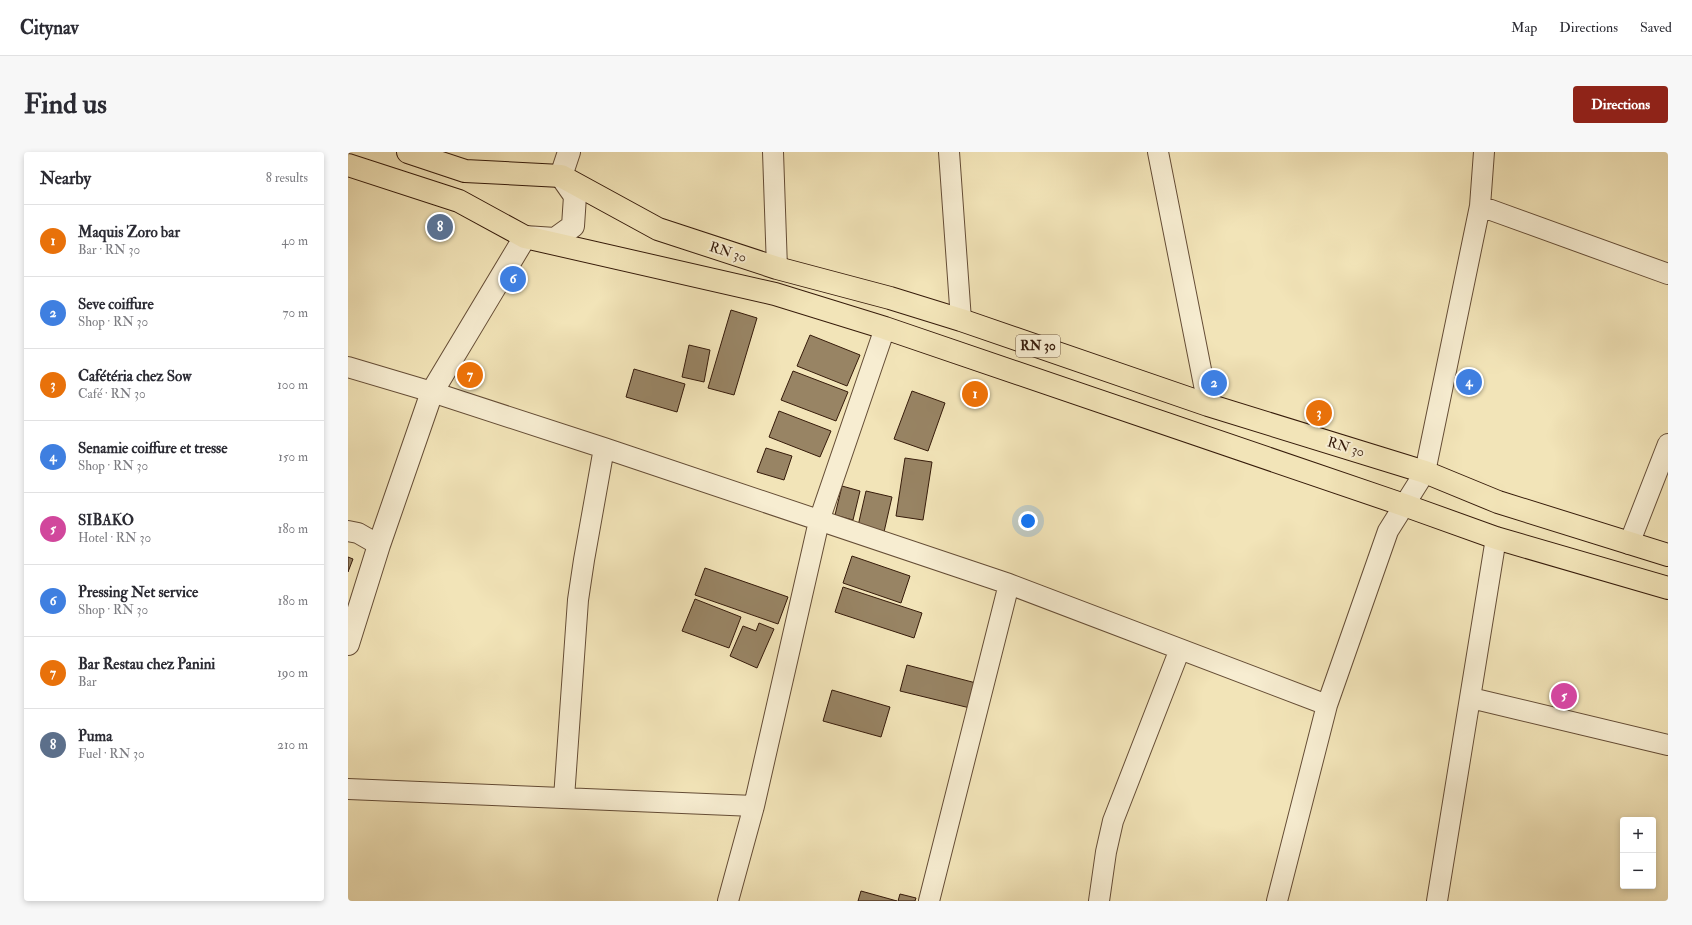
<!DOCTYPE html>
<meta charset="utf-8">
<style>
:root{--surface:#fff;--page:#f7f7f7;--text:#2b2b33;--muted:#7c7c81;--line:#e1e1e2;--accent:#8f2418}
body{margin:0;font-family:"IM FELL Double Pica",serif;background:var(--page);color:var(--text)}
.controls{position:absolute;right:12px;bottom:12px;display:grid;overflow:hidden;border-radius:4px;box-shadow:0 2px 6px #0003}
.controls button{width:36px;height:36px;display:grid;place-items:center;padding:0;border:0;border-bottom:1px solid var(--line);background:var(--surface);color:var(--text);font:20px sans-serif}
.you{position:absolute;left:680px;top:369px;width:14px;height:14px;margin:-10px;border:3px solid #fff;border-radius:50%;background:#1a73e8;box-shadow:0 0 0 6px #1a73e833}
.badge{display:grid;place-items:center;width:26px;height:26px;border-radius:50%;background:var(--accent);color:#fff;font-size:13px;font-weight:700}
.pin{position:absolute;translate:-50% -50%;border:2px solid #fff;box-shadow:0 1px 4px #0006}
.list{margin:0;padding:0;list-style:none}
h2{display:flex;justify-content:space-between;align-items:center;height:52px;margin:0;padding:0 16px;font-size:17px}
h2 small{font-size:13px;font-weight:400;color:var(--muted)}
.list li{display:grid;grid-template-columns:26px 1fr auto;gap:12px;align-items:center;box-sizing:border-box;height:72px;padding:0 16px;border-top:1px solid var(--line)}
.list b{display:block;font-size:15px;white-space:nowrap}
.list p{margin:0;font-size:13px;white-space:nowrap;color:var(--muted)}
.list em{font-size:13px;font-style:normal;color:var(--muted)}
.map{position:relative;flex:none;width:1320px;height:749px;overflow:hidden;border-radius:4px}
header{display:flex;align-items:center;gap:24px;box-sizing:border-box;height:56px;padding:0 20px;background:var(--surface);border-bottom:1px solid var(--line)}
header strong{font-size:19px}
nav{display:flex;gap:22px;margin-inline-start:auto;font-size:14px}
.intro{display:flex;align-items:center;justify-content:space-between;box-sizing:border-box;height:96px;padding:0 24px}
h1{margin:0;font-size:28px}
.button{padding:10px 18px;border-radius:4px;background:var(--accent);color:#fff;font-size:14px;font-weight:700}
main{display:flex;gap:24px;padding:0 24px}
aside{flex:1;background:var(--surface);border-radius:4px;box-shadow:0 2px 6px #0003}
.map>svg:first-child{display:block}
.building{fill:#988464;stroke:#361b0a}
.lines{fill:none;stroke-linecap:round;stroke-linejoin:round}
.minor-casing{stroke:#654d36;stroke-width:22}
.tertiary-casing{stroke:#654d36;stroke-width:24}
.primary-casing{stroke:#361b0a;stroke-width:24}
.minor{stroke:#f7edd1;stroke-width:20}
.tertiary{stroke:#f7edd1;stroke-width:22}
.primary{stroke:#f2e4b8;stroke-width:22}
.labels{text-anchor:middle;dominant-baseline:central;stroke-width:4;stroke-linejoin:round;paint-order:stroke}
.shield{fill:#f7edd1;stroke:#705a46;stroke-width:1}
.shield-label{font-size:13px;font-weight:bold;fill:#361b0a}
.street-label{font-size:14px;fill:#361b0a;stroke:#f7edd1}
</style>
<header>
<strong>Citynav</strong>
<nav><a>Map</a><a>Directions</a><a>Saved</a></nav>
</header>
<div class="intro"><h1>Find us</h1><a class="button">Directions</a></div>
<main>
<aside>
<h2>Nearby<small>8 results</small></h2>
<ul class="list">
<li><span class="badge" style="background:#e8710a">1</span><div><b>Maquis Zoro bar</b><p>Bar · RN 30</p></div><em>40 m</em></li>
<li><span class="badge" style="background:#3f7fe0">2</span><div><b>Seve coiffure</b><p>Shop · RN 30</p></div><em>70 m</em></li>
<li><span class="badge" style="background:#e8710a">3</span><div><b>Cafétéria chez Sow</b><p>Café · RN 30</p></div><em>100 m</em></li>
<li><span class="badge" style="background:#3f7fe0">4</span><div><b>Senamie coiffure et tresse</b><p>Shop · RN 30</p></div><em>150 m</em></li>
<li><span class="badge" style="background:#d1479c">5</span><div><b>SIBAKO</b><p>Hotel · RN 30</p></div><em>180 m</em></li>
<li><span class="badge" style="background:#3f7fe0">6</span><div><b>Pressing Net service</b><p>Shop · RN 30</p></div><em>180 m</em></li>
<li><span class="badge" style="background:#e8710a">7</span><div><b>Bar Restau chez Panini</b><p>Bar</p></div><em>190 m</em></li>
<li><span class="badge" style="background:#5c6f8a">8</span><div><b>Puma</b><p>Fuel · RN 30</p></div><em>210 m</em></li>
</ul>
</aside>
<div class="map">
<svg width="1320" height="749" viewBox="0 0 1320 749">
<rect width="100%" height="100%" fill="#f2e4b8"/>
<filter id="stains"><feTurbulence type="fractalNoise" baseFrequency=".005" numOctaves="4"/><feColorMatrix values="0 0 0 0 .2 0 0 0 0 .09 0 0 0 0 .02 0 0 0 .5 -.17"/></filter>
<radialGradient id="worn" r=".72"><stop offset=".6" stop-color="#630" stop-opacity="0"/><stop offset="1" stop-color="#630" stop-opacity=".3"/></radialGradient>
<path class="building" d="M383,158L409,166L386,243L360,236Z
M462,183L512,203L499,234L449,214Z
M341,193L362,198L356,230L334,225Z
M286,217L337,232L329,260L278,245Z
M445,219L500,240L488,269L433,248Z
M564,239L597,251L580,299L546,287Z
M431,259L483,279L472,305L421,285Z
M418,296L444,304L436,328L409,320Z
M557,306L584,310L575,368L548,364Z
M494,334L512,339L505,368L487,363Z
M518,339L544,345L536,380L510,374Z
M504,404L562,424L553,451L495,431Z
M0,405L5,407L0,420Z
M357,416L440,445L430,472L347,443Z
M495,435L574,461L566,486L487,460Z
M347,447L393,465L381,496L334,479Z
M411,471L426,477L409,516L382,504L395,474L408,479Z
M559,513L628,531L622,556L552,539Z
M484,538L542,555L533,585L475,569Z
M513,739L549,749H510Z
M552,742L568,746L567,749H550Z"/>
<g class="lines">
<g class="minor-casing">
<path id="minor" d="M425,0L429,116
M601,0L613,168
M810,0L860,253
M1132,54L1320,122
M0,215L84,240L256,296L661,432L979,553
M0,379L10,381L31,393
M1281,392L1320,292
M1123,546L1320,593
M0,637L406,654
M216,646L230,448L236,408L256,296
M380,749L406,654L471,369L537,176
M581,749L661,432
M751,749L758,700L765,669L832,497
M929,749L979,553L1040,379L1077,320L1132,54L1136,0
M1089,749L1148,386"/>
</g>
<g class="tertiary-casing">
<path id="tertiary" d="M0,492L31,393L84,240L177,85L207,87L225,74L227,44L213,24L221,0"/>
</g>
<g class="primary-casing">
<path id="primary" d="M60,0L117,19L213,24L310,77L429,116L542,146L613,168L860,253L1077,320L1150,350L1320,403
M0,13L111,49L177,85L427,142L537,176L1056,353L1148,386L1320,436"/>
</g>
<use href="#minor" class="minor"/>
<use href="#tertiary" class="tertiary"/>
<use href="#primary" class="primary"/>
</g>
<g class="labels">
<rect class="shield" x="668" y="183" width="44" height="22" rx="3"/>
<g class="shield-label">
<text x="690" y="194">RN 30</text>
</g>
<g class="street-label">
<text transform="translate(380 100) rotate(18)">RN 30</text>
<text transform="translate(998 295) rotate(17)">RN 30</text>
</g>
</g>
<rect width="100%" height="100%" filter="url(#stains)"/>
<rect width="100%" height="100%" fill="url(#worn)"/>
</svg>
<div class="controls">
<button>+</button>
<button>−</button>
</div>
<div class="you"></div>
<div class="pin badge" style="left:627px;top:242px;background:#e8710a">1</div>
<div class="pin badge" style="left:866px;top:231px;background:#3f7fe0">2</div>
<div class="pin badge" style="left:971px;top:261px;background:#e8710a">3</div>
<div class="pin badge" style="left:1121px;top:230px;background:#3f7fe0">4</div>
<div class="pin badge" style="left:1216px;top:544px;background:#d1479c">5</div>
<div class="pin badge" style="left:165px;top:127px;background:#3f7fe0">6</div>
<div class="pin badge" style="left:122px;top:223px;background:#e8710a">7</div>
<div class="pin badge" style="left:92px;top:75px;background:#5c6f8a">8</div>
</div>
</main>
